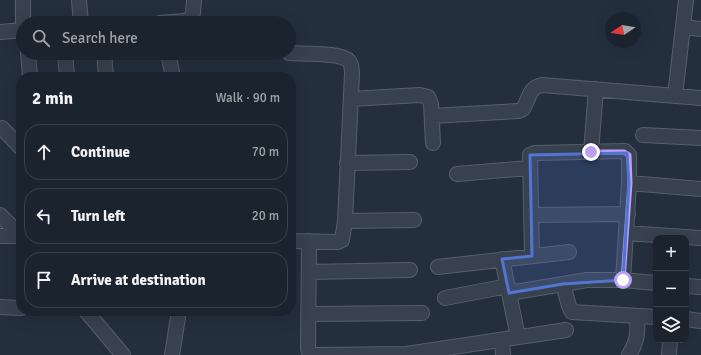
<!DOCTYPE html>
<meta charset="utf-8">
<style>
:root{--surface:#1b232e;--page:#282f3a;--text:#f1f3f6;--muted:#a0a4aa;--line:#39404a}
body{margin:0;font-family:Signika,sans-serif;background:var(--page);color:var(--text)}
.controls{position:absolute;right:12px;bottom:12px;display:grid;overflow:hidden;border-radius:8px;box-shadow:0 4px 16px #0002}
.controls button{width:36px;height:36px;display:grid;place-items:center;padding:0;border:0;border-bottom:1px solid var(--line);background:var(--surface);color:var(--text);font:20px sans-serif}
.compass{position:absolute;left:605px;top:12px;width:36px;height:36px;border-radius:50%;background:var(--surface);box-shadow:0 4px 16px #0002;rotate:258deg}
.stop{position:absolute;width:12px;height:12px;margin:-9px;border:3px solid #bca0f2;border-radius:50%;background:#fff}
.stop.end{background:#bca0f2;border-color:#fff;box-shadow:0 1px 4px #0008}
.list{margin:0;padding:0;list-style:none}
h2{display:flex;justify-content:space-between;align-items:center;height:52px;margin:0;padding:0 16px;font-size:17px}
h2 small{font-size:13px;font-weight:400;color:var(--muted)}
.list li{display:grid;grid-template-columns:26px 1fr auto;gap:12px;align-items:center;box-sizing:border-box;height:56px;margin:0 8px 8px;padding:0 8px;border:1px solid var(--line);border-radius:16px}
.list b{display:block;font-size:15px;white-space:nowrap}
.list em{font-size:13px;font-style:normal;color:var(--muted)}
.icon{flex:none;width:22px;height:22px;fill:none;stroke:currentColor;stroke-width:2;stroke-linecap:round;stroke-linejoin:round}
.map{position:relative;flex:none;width:701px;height:355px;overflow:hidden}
.search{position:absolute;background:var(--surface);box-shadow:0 4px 16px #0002;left:16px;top:16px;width:280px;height:44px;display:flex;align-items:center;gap:10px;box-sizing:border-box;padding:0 14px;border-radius:22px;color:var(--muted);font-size:15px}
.panel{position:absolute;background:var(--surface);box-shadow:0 4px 16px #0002;left:16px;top:72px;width:280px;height:244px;border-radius:16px}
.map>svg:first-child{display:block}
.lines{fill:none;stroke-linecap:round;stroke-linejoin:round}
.street-casing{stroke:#565f6c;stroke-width:16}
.street{stroke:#38414e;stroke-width:14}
.route{stroke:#bca0f2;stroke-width:5}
.marked{fill:#5274d3;fill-opacity:0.2;stroke:#5274d3;stroke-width:3;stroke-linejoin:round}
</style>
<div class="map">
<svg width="701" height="355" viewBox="0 0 701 355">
<rect width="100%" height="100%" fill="#242f3e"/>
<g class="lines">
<g class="street-casing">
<path id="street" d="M79,0L81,23
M23,23V0
M160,23L185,21L191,18L193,13L194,0
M683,27L701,29
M0,32L23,30
M28,53L30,77
M65,53L67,77
M104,53L106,77
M168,53L173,77
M289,53C302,54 341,52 349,61C352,65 352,70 352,74L345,221L342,240L337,242L291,241
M675,96L686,0
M351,99L420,95L428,97L431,104L433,143
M432,116L518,111L523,109C530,98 528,88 542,85L701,98
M2,128L21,148
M643,135L701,138
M591,152L596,89
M347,163L410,162
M457,174L529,168
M629,183L701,189
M0,215L21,236
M531,215L628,214
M345,221L414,220
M626,233L701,238
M0,236H21
M309,241L308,349L310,354L315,355L407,354L566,330
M532,256L530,155L535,153L625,151L629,155V183L623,280
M502,259L518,337
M438,267L569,252
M309,272L410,270
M563,284L569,306L572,312L656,317
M686,286L701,287
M509,293L587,280H623L656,283
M445,298L508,286
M0,307L21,308
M86,311L123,355
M309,314L422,313
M686,319L701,321
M502,340L503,355
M172,355L179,311
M629,355C638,340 638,332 637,316
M669,355L670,340"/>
</g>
<use href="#street" class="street"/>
</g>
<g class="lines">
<path class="route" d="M591,152H624L629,155L630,183L623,280"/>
</g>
<path class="marked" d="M627,153L629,183L623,280L563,284L509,293L502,259L532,256L530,155Z"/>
</svg>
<div class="controls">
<button>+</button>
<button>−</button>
<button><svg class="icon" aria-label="layers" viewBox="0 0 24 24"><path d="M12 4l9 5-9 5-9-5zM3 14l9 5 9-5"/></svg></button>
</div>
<svg class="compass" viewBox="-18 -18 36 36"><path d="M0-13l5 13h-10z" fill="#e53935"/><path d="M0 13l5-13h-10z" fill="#a0a4aa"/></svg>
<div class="stop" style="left:623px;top:280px"></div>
<div class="stop end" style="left:591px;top:152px"></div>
<div class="search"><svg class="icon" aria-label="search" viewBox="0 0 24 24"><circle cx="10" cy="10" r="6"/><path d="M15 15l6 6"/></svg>Search here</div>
<section class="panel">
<h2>2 min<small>Walk · 90 m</small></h2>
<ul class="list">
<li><svg class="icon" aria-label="ahead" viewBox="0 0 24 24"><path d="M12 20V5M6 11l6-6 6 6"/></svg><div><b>Continue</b></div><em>70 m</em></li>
<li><svg class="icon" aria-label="left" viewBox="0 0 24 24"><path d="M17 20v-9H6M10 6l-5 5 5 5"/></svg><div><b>Turn left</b></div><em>20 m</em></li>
<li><svg class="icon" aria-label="arrive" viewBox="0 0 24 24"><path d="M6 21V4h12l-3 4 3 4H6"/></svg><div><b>Arrive at destination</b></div></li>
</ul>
</section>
</div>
